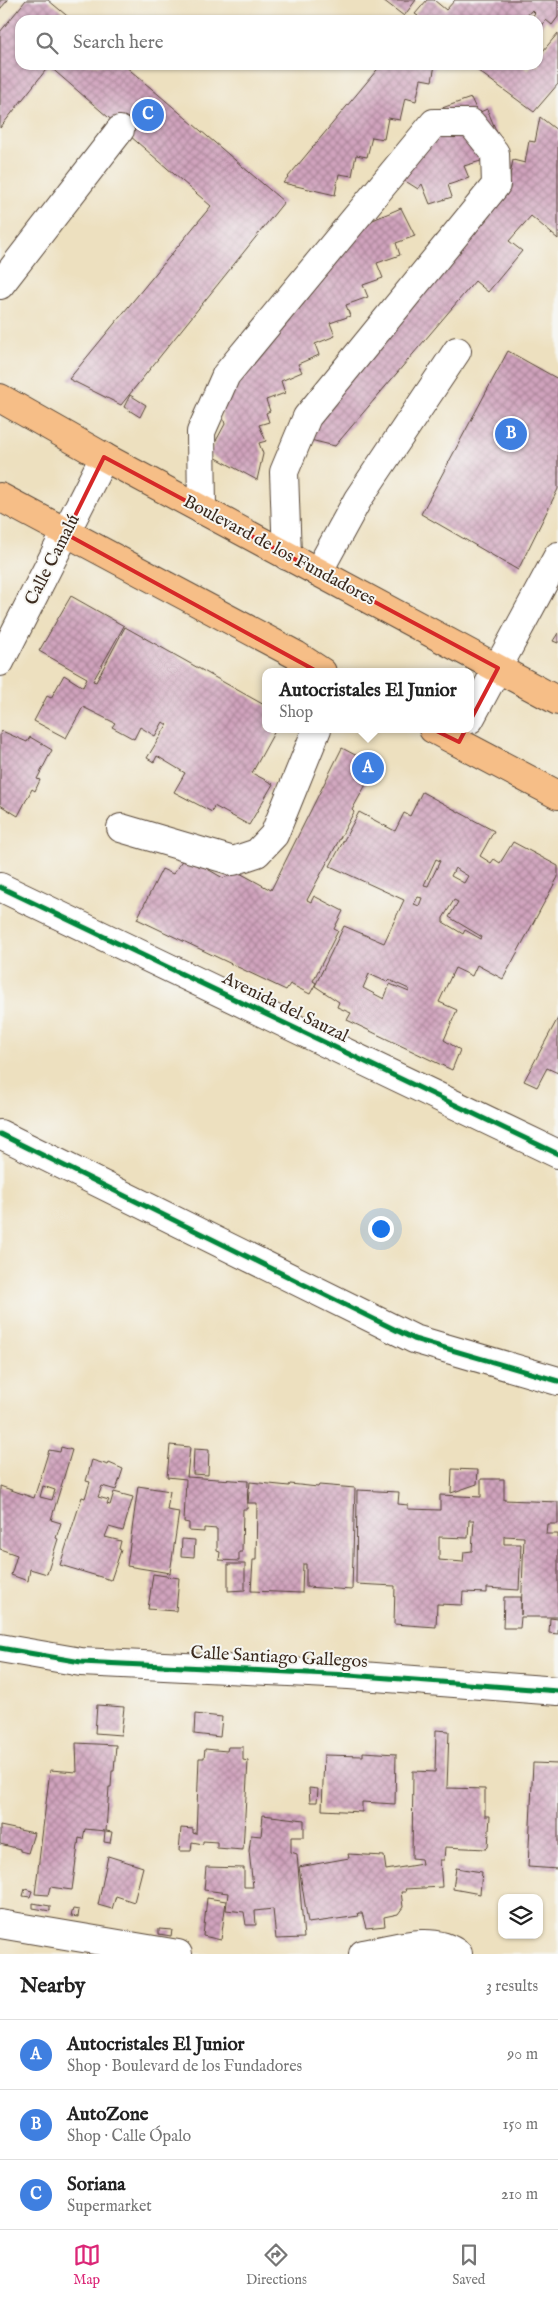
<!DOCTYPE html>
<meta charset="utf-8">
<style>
:root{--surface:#fff;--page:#f2f2f2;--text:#222;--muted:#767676;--line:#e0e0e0;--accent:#db2777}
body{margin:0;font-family:"IM FELL English",serif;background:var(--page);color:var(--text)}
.controls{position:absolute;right:15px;bottom:15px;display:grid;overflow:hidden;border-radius:10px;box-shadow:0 1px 4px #0004}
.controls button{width:45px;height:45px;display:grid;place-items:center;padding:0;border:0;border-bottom:1px solid var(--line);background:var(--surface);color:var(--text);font:25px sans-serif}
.you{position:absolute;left:380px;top:1228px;width:18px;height:18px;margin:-12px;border:4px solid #fff;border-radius:50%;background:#1a73e8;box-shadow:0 0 0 8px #1a73e833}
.badge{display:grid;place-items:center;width:32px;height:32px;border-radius:50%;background:var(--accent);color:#fff;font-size:16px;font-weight:700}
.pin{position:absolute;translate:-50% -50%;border:2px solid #fff;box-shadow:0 1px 5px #0006}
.popup{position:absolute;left:262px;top:668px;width:212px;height:65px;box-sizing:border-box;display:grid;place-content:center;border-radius:10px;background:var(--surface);filter:drop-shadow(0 1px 4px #0005);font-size:16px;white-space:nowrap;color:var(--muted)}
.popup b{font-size:19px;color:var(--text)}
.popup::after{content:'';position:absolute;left:50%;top:100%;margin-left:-10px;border:10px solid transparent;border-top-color:var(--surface)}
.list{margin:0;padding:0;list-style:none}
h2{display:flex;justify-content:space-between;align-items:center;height:65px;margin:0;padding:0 20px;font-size:21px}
h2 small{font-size:16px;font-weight:400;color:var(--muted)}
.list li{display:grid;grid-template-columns:32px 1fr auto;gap:15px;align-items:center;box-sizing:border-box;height:70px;padding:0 20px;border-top:1px solid var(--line)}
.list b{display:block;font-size:19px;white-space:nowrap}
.list p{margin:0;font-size:16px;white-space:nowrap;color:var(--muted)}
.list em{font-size:16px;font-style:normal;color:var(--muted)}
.icon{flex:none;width:28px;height:28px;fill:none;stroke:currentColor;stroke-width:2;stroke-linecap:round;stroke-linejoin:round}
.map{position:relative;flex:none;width:558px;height:1954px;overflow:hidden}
.search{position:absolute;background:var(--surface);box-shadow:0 1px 4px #0004;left:15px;right:15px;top:15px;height:55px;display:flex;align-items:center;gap:12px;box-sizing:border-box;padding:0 18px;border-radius:15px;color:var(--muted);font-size:19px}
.sheet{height:275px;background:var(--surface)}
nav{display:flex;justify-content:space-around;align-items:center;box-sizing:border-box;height:70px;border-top:1px solid var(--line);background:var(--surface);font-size:14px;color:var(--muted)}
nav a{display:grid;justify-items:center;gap:2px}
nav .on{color:var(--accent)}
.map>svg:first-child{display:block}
.building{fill:url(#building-cross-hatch);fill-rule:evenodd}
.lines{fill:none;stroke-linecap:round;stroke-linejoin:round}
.minor-casing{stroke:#564536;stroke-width:30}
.major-casing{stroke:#564536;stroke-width:30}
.minor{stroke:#fff;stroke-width:28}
.major{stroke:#f6be87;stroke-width:28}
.cycleway-casing{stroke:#f6f6f2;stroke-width:8}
.cycleway{stroke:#00873e;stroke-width:5}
.marked{fill:none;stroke:#d62828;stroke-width:4;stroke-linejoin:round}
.labels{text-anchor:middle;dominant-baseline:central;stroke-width:4;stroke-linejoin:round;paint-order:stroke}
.street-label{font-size:18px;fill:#3b2a1e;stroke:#f6f6f2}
</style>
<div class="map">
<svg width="558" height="1954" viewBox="0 0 558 1954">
<defs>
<pattern id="building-cross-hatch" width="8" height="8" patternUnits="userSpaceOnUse" patternTransform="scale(1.25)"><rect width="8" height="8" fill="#d0a3bd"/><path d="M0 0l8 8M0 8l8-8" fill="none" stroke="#aa8599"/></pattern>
</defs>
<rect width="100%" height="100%" fill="#f6f6f2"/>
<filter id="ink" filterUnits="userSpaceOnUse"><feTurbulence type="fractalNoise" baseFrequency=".02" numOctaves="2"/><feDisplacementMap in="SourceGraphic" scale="10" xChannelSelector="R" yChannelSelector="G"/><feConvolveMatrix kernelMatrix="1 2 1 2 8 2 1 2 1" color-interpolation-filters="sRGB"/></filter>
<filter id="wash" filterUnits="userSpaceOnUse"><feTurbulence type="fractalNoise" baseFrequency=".0096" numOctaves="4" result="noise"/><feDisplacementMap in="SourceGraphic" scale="20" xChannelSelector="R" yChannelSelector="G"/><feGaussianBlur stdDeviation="1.12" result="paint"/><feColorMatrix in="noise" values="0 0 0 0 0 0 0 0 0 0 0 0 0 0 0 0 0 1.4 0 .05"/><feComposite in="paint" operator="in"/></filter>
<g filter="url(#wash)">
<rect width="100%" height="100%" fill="#ede0bf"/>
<g id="blocks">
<path class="building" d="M0,0H8L0,9Z
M26,0H48L72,20H20V65H124L284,202L121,405L69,379L211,206L49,66L0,128V32Z
M383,0H416L404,16Z
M427,0H434L446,10L455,0H558V17L552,25L546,20L538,31V20H529L535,13L532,10L523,20H415L418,16L415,14Z
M558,33V84L534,112L470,65H521L527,70L531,65H538V57Z
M381,65H435L432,81L421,79L416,101L405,98L400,120L388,118L384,139L372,137L367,157L356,155L352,176L339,174L335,195L283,183Z
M471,98L478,113L487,109L500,140L484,160L464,166L469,178L448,185L452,197L430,204L422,184L418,189L399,177L439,109Z
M540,117L558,131V239L531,216L509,241L522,251L488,292L475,281L335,446L298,437L509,181L513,160L525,163L529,141L535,142Z
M401,208L415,236L396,243L400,255L377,263L383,278L363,285L368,297L346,305L350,316L330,323L335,336L315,344L319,355L298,364L302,372L281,381L285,393L266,400L270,411L266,413L269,422L259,425L266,441L259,443L263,454L257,480L209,454L225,424L217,399L340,234Z
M508,351L558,379V489L518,570L421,514Z
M130,395L146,405L140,417L124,407Z
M71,596L124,626L93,681L96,682L125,627L266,706V729H276L252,773L273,784L249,825L214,806L212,812L174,792L185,773L157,756L154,762L147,758L167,725L163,722L155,736L140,727L134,739L112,727L115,723L83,707L66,738L34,721L47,696L51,698L64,675L83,687L87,678L39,651Z
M558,633V643L553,641Z
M2,731L27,742L30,737L52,750L37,779L40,780L35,791L32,789L18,816L0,805V734Z
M342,748L376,766L352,810L354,812L307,900L311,902L314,896L343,911L334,929L338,931L313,981L316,983L310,994L290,984L286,990L137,919L162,869L173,874L185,856L223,878L234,874L236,871L271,890Z
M422,792L494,831L480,856L491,863L494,859L500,863L513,842L558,866V877L503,979L477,965L472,976L455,968L439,1002L457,1010L444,1040L460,1050L452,1070L347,1020L351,1013L337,1007L339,1002L315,986L344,926L384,943L404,900L330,866L359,812L395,831L404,813L410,816ZM436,859L440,861L428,886L424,885ZM455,868L468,876L464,883L451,876ZM418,897L422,898L419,906L414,904ZM454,900L458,902L449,917L482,937L481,939L465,930L463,934L443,922V918ZM369,974L387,982L389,980L409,989V992L390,984L384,999L363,988Z
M558,1018V1073L547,1068L537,1087L524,1081Z
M170,1445L190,1447L187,1477L248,1481L247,1509H243L242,1552H239V1561L219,1560L220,1552L217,1551V1529L204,1528V1532L189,1531V1523L184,1522L186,1479L167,1477Z
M61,1447L72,1450L51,1520L61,1523L56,1538L58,1539L47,1574L30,1569L28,1581L11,1575L17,1555L0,1549V1486L34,1498L49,1450L60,1452ZM43,1486L55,1490L52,1500L40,1497Z
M194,1449L209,1450L208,1475L193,1474Z
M92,1460L108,1465L109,1463L123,1469L116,1490L102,1486L98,1497L109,1500L107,1504L110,1505L114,1492L133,1497L123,1531L109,1527L105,1537L121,1541L119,1549L121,1550L111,1580L60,1565L82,1497L85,1498L90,1482L86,1481Z
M452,1469L478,1470L477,1484L451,1493Z
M481,1479H504V1500L558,1502V1524H547L546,1534H558V1617H521L520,1628H503L504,1597H521V1615L524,1537L504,1536V1544H521L519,1590L487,1588V1593L463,1592L462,1605L437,1604L436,1627L394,1624L395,1586L356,1584L357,1490L399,1492L398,1504L408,1505V1509L440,1510V1495L481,1497ZM469,1520H474L472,1551L464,1552L463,1562L439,1560V1537L468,1538Z
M250,1482L289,1486L290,1484L318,1487L319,1485L355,1488L352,1590L306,1587V1564H303L302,1593L251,1591L253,1560H256L257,1503H248Z
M138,1486L170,1491L167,1510L179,1512L170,1573L127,1566Z
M182,1539L195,1540L194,1557L181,1556Z
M228,1564H245V1590L228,1591Z
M153,1574L179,1578L176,1611L148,1609Z
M550,1618L558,1619V1634L549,1633Z
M97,1705L124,1707L121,1735L95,1733Z
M195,1714L222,1717L220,1737L194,1734Z
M436,1730L449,1731L447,1788L485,1789V1816H490L488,1847L486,1849L445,1847L444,1860H440L442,1887L405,1889L406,1892H401L403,1907L398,1914L384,1917L385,1926L366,1928L362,1913H358L359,1916L308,1923L299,1867L349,1858L348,1854L384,1856L386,1870L422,1864L421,1859L412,1858L413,1771L435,1772Z
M76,1743L116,1745L114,1771H112L111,1787H109L106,1831L112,1832L110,1843L104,1842L105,1831L85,1829L83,1839L79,1838L72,1890L50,1887L48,1895L35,1894L50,1770L77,1772Z
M228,1747H243V1760L248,1761L243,1850L217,1848V1842L203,1841V1844L192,1842L191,1851H179L181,1828L193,1829V1833L196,1834L199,1758H204L205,1749L227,1751Z
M363,1752L396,1754L395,1804L362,1802V1812L322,1810L324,1755L363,1756Z
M533,1763L558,1764V1869L528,1867Z
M309,1788L318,1789L317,1802H310Z
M263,1815L304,1820V1837H291V1852L297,1854L304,1938L276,1939L273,1909L255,1911L256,1925H246L244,1912L226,1910L228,1893L204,1890L206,1867L244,1868V1887H253L249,1851L251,1835L261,1836Z
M0,1826L34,1833L28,1853L20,1851V1849L0,1844Z
M108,1856L143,1867L134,1902L116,1896L112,1909L98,1905Z
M456,1868L482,1872L480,1894L453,1889Z
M25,1889L32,1891L30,1897L23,1896Z
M207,1898L226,1901L221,1940L203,1936Z
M33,1903L50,1906V1911L33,1908Z
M73,1909L79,1910L78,1917L71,1916Z
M159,1929L172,1930L171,1936L159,1934Z"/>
</g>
</g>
<g filter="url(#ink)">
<use href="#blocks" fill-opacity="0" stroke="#564536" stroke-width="1"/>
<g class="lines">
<g class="minor-casing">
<path id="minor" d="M0,285L120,130
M202,510L201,432L226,375L434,123H471L495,153L496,185L307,417L284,472L287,556
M318,572L358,499L457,351
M0,662L104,457
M470,719L558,556
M121,828L233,861L257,853L274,835L317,729
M0,887L558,1154
M0,1134L414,1339L558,1381
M0,1648L81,1662L349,1675L558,1691
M0,1924L178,1954
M363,1954C392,1949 433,1934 458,1954"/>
</g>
<g class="major-casing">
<path id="major" d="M0,398L104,457L558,701
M0,497L296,655L322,672
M433,729L558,795"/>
</g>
<use href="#minor" class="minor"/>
<use href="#major" class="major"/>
<g class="cycleway-casing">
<path id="cycleway" d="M0,887L558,1154
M0,1134L414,1339L558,1381
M0,1648L81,1662L349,1675L558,1691"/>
</g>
<use href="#cycleway" class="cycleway"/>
</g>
</g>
<path class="marked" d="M104,457L498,668L459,742L342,685L66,534Z"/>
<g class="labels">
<g class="street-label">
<text transform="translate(279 551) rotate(28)">Boulevard de los Fundadores</text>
<text transform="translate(53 560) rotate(-63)">Calle Camalú</text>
<text transform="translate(285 1008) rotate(26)">Avenida del Sauzal</text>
<text transform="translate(279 1658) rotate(3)">Calle Santiago Gallegos</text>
</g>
</g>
</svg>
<div class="controls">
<button><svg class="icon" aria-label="layers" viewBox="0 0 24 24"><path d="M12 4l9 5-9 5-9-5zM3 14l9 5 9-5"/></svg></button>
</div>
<div class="you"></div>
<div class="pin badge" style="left:368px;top:768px;background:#3f7fe0">A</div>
<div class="popup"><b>Autocristales El Junior</b>Shop</div>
<div class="pin badge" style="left:511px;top:434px;background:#3f7fe0">B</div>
<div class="pin badge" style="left:148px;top:115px;background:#3f7fe0">C</div>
<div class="search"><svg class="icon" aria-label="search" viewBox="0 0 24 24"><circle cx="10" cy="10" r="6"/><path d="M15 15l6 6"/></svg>Search here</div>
</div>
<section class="sheet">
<h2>Nearby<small>3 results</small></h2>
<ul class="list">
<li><span class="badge" style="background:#3f7fe0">A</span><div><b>Autocristales El Junior</b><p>Shop · Boulevard de los Fundadores</p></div><em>90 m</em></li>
<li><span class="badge" style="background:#3f7fe0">B</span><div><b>AutoZone</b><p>Shop · Calle Ópalo</p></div><em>150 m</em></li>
<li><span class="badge" style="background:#3f7fe0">C</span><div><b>Soriana</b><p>Supermarket</p></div><em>210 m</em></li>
</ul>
</section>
<nav>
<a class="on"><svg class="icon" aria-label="map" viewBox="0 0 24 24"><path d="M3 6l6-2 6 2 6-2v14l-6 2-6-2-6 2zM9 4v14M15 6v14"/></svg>Map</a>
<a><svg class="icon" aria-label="directions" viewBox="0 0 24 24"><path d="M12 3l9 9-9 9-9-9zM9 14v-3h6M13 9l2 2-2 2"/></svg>Directions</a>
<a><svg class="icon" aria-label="saved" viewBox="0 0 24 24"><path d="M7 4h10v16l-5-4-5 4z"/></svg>Saved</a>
</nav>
